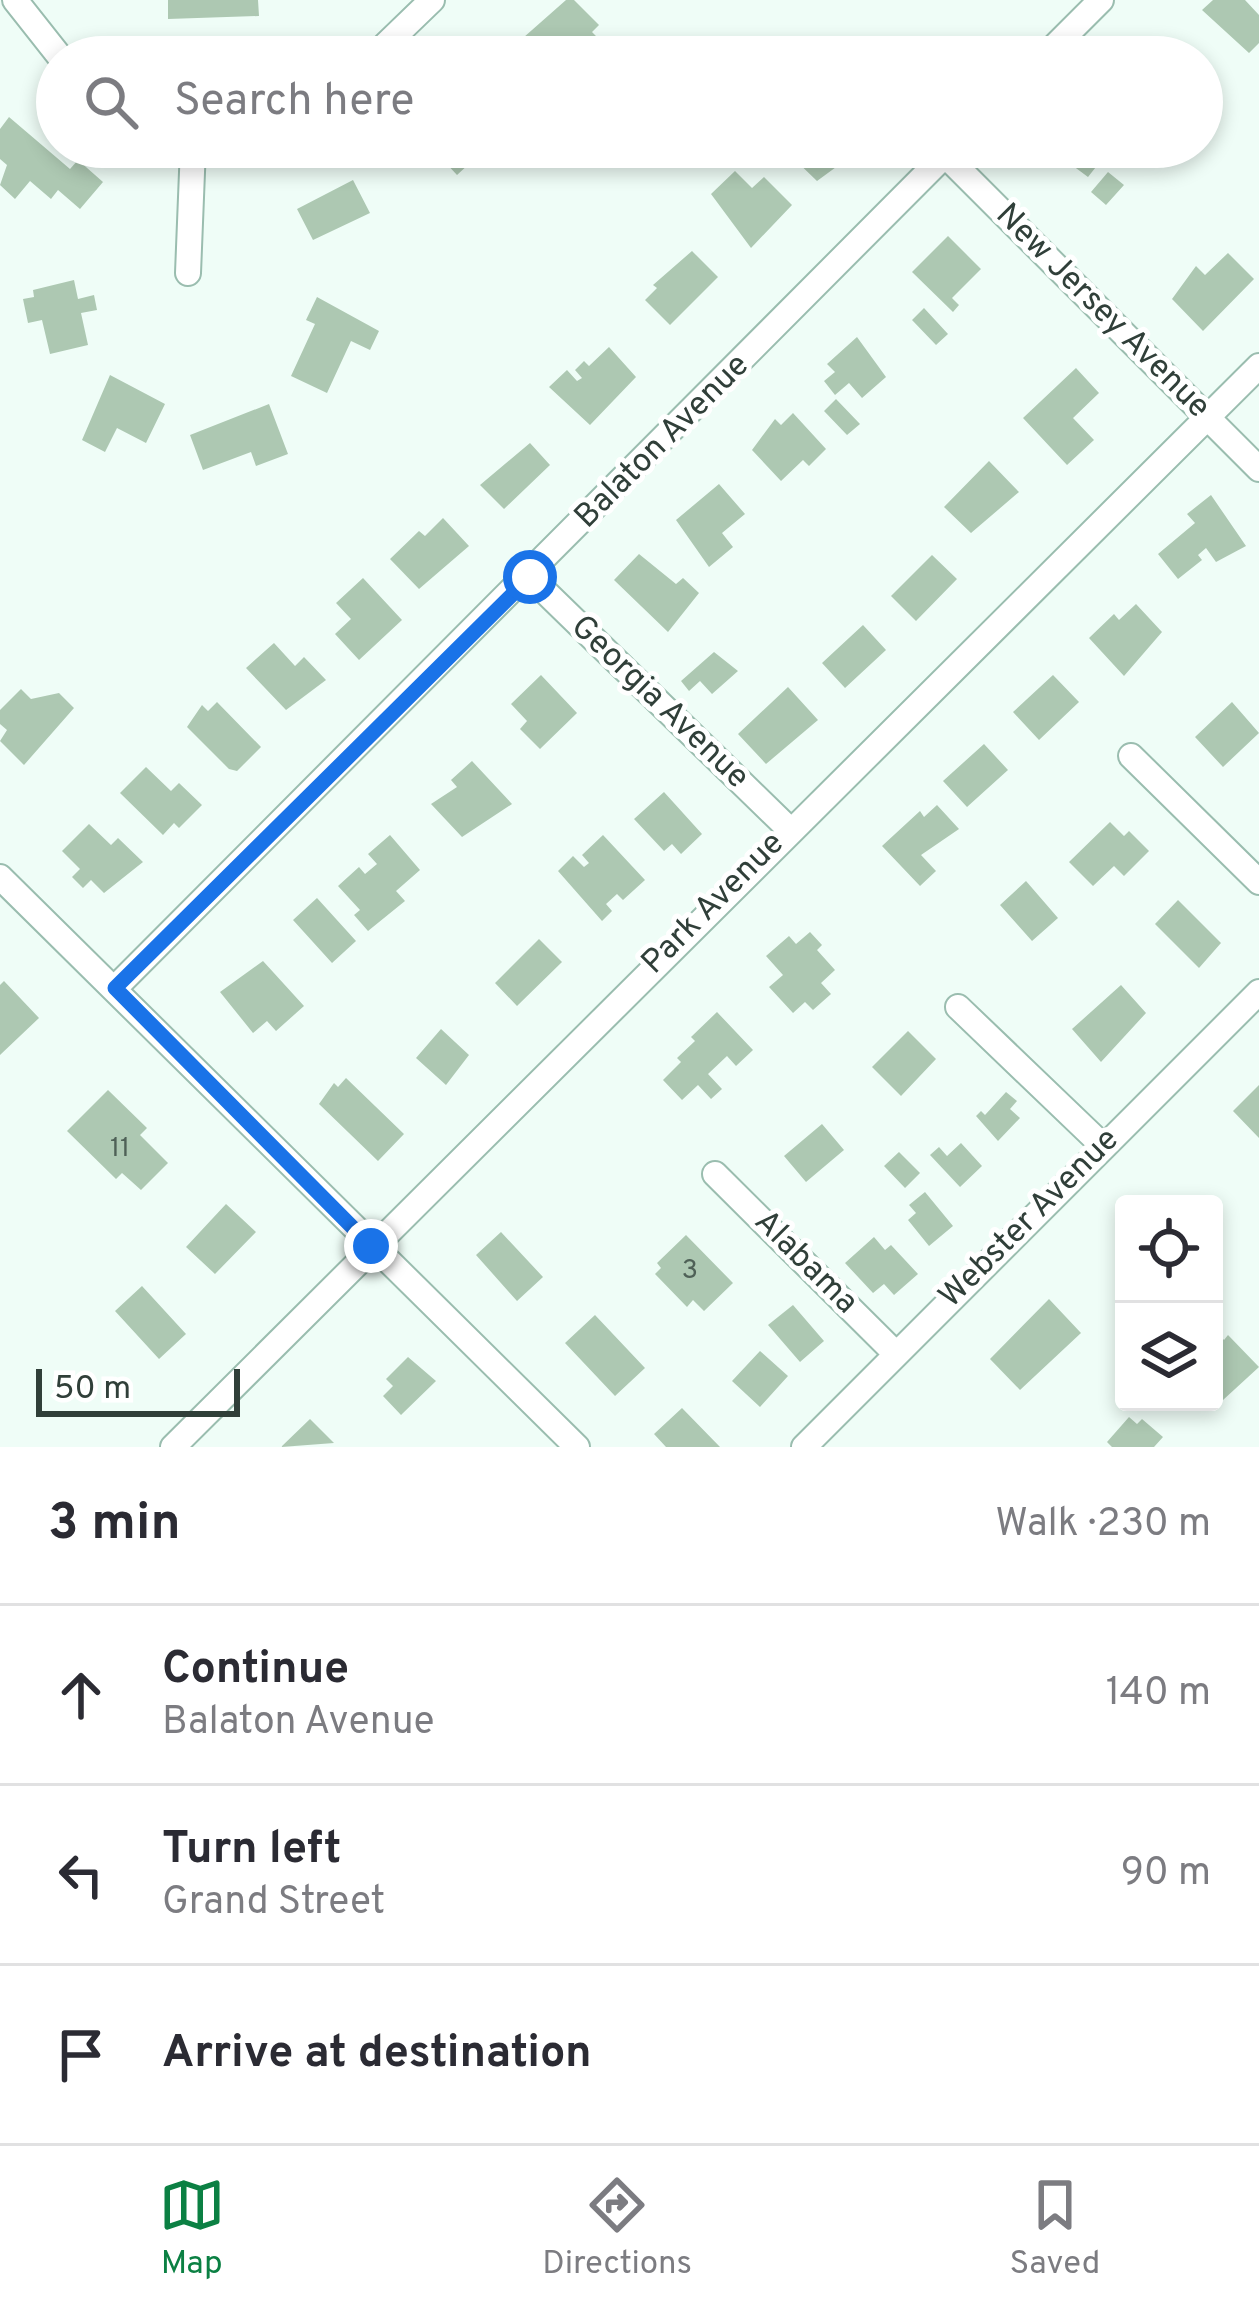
<!DOCTYPE html>
<meta charset="utf-8">
<style>
:root{--surface:#fff;--page:#f7f7f7;--text:#2b2b33;--muted:#7c7c81;--line:#e1e1e2;--accent:#0b8043}
body{margin:0;font-family:Overpass,sans-serif;background:var(--page);color:var(--text)}
.controls{position:absolute;right:36px;bottom:36px;display:grid;overflow:hidden;border-radius:12px;box-shadow:0 6px 18px #0003}
.controls button{width:108px;height:108px;display:grid;place-items:center;padding:0;border:0;border-bottom:3px solid var(--line);background:var(--surface);color:var(--text);font:60px sans-serif}
.scale{position:absolute;left:36px;bottom:30px;width:204px;box-sizing:border-box;padding-left:12px;border:6px solid #303f39;border-top:0;font-size:33px;line-height:42px;white-space:nowrap;color:#303f39;-webkit-text-stroke:9px #fff;paint-order:stroke}
.stop{position:absolute;width:36px;height:36px;margin:-27px;border:9px solid #1a73e8;border-radius:50%;background:#fff}
.stop.end{background:#1a73e8;border-color:#fff;box-shadow:0 3px 12px #0008}
.list{margin:0;padding:0;list-style:none}
h2{display:flex;justify-content:space-between;align-items:center;height:156px;margin:0;padding:0 48px;font-size:51px}
h2 small{font-size:39px;font-weight:400;color:var(--muted)}
.list li{display:grid;grid-template-columns:78px 1fr auto;gap:36px;align-items:center;box-sizing:border-box;height:180px;padding:0 48px;border-top:3px solid var(--line)}
.list b{display:block;font-size:45px;white-space:nowrap}
.list p{margin:0;font-size:39px;white-space:nowrap;color:var(--muted)}
.list em{font-size:39px;font-style:normal;color:var(--muted)}
.icon{flex:none;width:66px;height:66px;fill:none;stroke:currentColor;stroke-width:2;stroke-linecap:round;stroke-linejoin:round}
.map{position:relative;flex:none;width:1259px;height:1447px;overflow:hidden}
.search{position:absolute;background:var(--surface);box-shadow:0 6px 18px #0003;left:36px;right:36px;top:36px;height:132px;display:flex;align-items:center;gap:30px;box-sizing:border-box;padding:0 42px;border-radius:66px;color:var(--muted);font-size:45px}
.sheet{height:696px;background:var(--surface)}
nav{display:flex;justify-content:space-around;align-items:center;box-sizing:border-box;height:168px;border-top:3px solid var(--line);background:var(--surface);font-size:33px;color:var(--muted)}
nav a{display:grid;justify-items:center;gap:6px}
nav .on{color:var(--accent)}
.map>svg:first-child{display:block}
.building{fill:#adc8b2}
.lines{fill:none;stroke-linecap:round;stroke-linejoin:round}
.street-casing{stroke:#9abdaf;stroke-width:28}
.street{stroke:#fff;stroke-width:24}
.route{stroke:#1a73e8;stroke-width:15}
.labels{text-anchor:middle;dominant-baseline:central;stroke-width:10;stroke-linejoin:round;paint-order:stroke}
.number-label{font-size:27px;fill:#4f6157}
.street-label{font-size:33px;fill:#303f39;stroke:#fff}
</style>
<div class="map">
<svg width="1259" height="1447" viewBox="0 0 1259 1447">
<rect width="100%" height="100%" fill="#effdf7"/>
<path class="building" d="M168,0H258L259,16L168,19Z
M566,0H574L599,25L592,32L601,41L585,57H527L515,45Z
M1213,0H1245L1259,15V43L1249,53L1202,10Z
M9,117L70,169L78,160L103,182L80,209L58,190L51,199L30,181L15,199L0,185L7,165L0,159V129Z
M431,147H480L483,151L457,175Z
M794,147H853L858,151L817,181L788,153Z
M1063,147H1130L1116,167L1103,158L1088,177L1057,154Z
M735,171L752,188L764,177L792,205L751,248L711,194Z
M1108,172L1124,185L1106,205L1091,192Z
M353,180L370,213L313,240L297,209Z
M948,236L981,269L952,298L959,305L953,312L912,272Z
M692,251L718,277L670,325L645,300L657,288L653,285Z
M1228,253L1254,279L1203,331L1172,299L1196,266L1205,275Z
M74,280L78,299L94,295L97,310L81,313L88,345L50,354L42,320L28,323L23,299L34,297L33,290Z
M317,297L379,331L370,350L351,341L327,393L291,376L315,324L306,320Z
M924,308L948,334L936,345L912,320Z
M857,337L886,377L862,398L849,383L835,395L824,381L835,372L827,364Z
M609,347L636,377L590,425L549,387L567,370L577,381L582,378L575,370L584,361L589,366Z
M1076,368L1099,393L1073,418L1094,440L1067,465L1023,418Z
M110,375L165,404L146,443L117,428L105,452L82,440Z
M836,399L860,424L847,435L824,411Z
M269,404L288,454L256,466L251,452L203,470L190,435Z
M793,413L826,449L809,466L803,460L781,481L752,450L775,419L781,425Z
M530,443L550,465L504,509L480,485Z
M989,461L1019,492L971,533L944,507Z
M719,484L745,514L722,533L733,547L709,567L676,520Z
M1211,495L1246,546L1216,562L1206,548L1198,555L1202,560L1178,579L1158,554L1195,523L1187,514Z
M443,518L469,546L419,589L390,559L419,531L425,536Z
M639,554L676,584L683,578L699,593L668,632L614,580Z
M932,555L957,579L916,621L891,596Z
M363,578L402,620L359,660L335,634L351,619L336,603Z
M1136,604L1162,632L1124,676L1089,638L1114,614L1119,620Z
M863,625L886,650L845,688L822,663Z
M274,643L295,666L304,657L326,680L286,710L246,668Z
M714,652L738,671L712,694L700,681L689,691L681,681Z
M541,675L577,713L540,749L520,729L527,721L511,704Z
M1053,675L1079,702L1039,740L1013,712Z
M788,687L818,720L766,764L738,734Z
M21,689L31,699L59,693L74,708L24,765L0,741L7,730L0,724V710Z
M217,702L261,747L237,771L229,769L187,727L202,705L208,711Z
M1232,702L1259,733L1223,767L1195,737Z
M984,744L1008,770L967,807L943,781Z
M472,761L512,804L462,837L431,804L457,787L451,780Z
M146,767L171,791L179,783L202,805L179,828L174,823L163,835L120,793Z
M664,792L702,834L681,854L672,844L664,851L634,819Z
M937,805L959,829L921,855L936,871L920,886L882,846L920,811L924,817Z
M1110,822L1124,836L1129,831L1149,851L1124,876L1114,866L1093,886L1069,862Z
M89,824L111,845L118,838L143,862L104,893L91,880L83,888L72,877L80,869L62,851Z
M390,835L420,870L396,891L405,901L368,931L354,915L360,910L338,886L359,867L365,874L377,864L368,854Z
M603,835L645,880L623,900L617,894L606,904L612,911L602,921L558,871L573,856L584,867L589,863L582,855Z
M1026,881L1058,918L1032,941L1000,905Z
M317,898L356,941L332,963L293,920Z
M1178,900L1221,943L1199,968L1155,924Z
M810,932L822,945L817,950L835,970L821,983L831,994L813,1010L805,1002L793,1013L769,987L783,975L766,956L789,936L796,944Z
M539,939L562,962L517,1006L495,983Z
M263,961L304,1006L276,1031L267,1021L253,1033L220,992Z
M4,981L39,1018L0,1055V985Z
M1121,985L1146,1013L1101,1062L1072,1029Z
M717,1012L753,1050L736,1066L727,1056L708,1074L722,1089L711,1099L698,1085L682,1100L663,1080L681,1062L677,1058L695,1041L691,1037Z
M441,1029L469,1055L446,1085L416,1058Z
M908,1031L936,1059L901,1096L872,1067Z
M346,1078L404,1134L378,1161L319,1104L334,1083L338,1087Z
M1259,1085V1138L1233,1111Z
M108,1090L147,1128L140,1135L168,1163L141,1190L122,1173L116,1179L67,1131Z
M1006,1092L1017,1101L1010,1109L1020,1118L998,1141L976,1116L981,1111L985,1115Z
M822,1124L844,1150L806,1182L784,1156Z
M961,1143L982,1166L960,1187L930,1155L939,1147L947,1156Z
M899,1152L920,1173L905,1188L884,1166Z
M925,1192L953,1226L929,1246L908,1220L916,1213L909,1205Z
M226,1204L256,1232L215,1274L186,1247Z
M501,1232L543,1277L517,1301L476,1255Z
M686,1235L733,1283L704,1311L693,1300L687,1307L655,1274L661,1268L657,1263Z
M874,1237L885,1250L891,1245L918,1274L894,1295L884,1284L873,1293L845,1263Z
M142,1286L186,1334L159,1359L115,1311Z
M1049,1299L1081,1333L1020,1390L990,1359Z
M793,1305L824,1341L800,1362L768,1325Z
M595,1315L645,1368L615,1396L565,1343Z
M1214,1329L1224,1340L1228,1335L1259,1367L1223,1400L1214,1390Z
M760,1351L788,1376L760,1407L732,1381Z
M408,1357L436,1381L401,1415L383,1396L393,1386L386,1379Z
M682,1408L720,1447H666L654,1434Z
M1129,1417L1137,1424L1142,1419L1163,1437L1154,1447H1112L1107,1442Z
M310,1419L334,1443L281,1447Z"/>
<g class="lines">
<g class="street-casing">
<path id="street" d="M15,0L60,57
M373,57L432,0
M1044,57L1101,0
M945,155L1259,469
M188,273L193,147
M530,577L789,829
M1131,756L1259,882
M0,877L577,1447
M115,988L953,147
M958,1007L1103,1146
M715,1174L895,1353
M173,1447L1259,366
M804,1447L1259,992"/>
</g>
<use href="#street" class="street"/>
</g>
<g class="lines">
<path class="route" d="M371,1246L115,988L530,577"/>
</g>
<g class="labels">
<g class="number-label">
<text x="120" y="1149">11</text>
<text x="690" y="1271">3</text>
</g>
<g class="street-label">
<text transform="translate(1102 312) rotate(45)">New Jersey Avenue</text>
<text transform="translate(663 442) rotate(-45)">Balaton Avenue</text>
<text transform="translate(659 703) rotate(44)">Georgia Avenue</text>
<text transform="translate(714 904) rotate(-45)">Park Avenue</text>
<text transform="translate(1030 1219) rotate(-45)">Webster Avenue</text>
<text transform="translate(805 1263) rotate(45)">Alabama</text>
</g>
</g>
</svg>
<div class="controls">
<button><svg class="icon" aria-label="locate" viewBox="0 0 24 24"><circle cx="12" cy="12" r="6"/><path d="M12 2v4M12 18v4M2 12h4M18 12h4"/></svg></button>
<button><svg class="icon" aria-label="layers" viewBox="0 0 24 24"><path d="M12 4l9 5-9 5-9-5zM3 14l9 5 9-5"/></svg></button>
</div>
<div class="scale">50 m</div>
<div class="stop" style="left:530px;top:577px"></div>
<div class="stop end" style="left:371px;top:1246px"></div>
<div class="search"><svg class="icon" aria-label="search" viewBox="0 0 24 24"><circle cx="10" cy="10" r="6"/><path d="M15 15l6 6"/></svg>Search here</div>
</div>
<section class="sheet">
<h2>3 min<small>Walk · 230 m</small></h2>
<ul class="list">
<li><svg class="icon" aria-label="ahead" viewBox="0 0 24 24"><path d="M12 20V5M6 11l6-6 6 6"/></svg><div><b>Continue</b><p>Balaton Avenue</p></div><em>140 m</em></li>
<li><svg class="icon" aria-label="left" viewBox="0 0 24 24"><path d="M17 20v-9H6M10 6l-5 5 5 5"/></svg><div><b>Turn left</b><p>Grand Street</p></div><em>90 m</em></li>
<li><svg class="icon" aria-label="arrive" viewBox="0 0 24 24"><path d="M6 21V4h12l-3 4 3 4H6"/></svg><div><b>Arrive at destination</b></div></li>
</ul>
</section>
<nav>
<a class="on"><svg class="icon" aria-label="map" viewBox="0 0 24 24"><path d="M3 6l6-2 6 2 6-2v14l-6 2-6-2-6 2zM9 4v14M15 6v14"/></svg>Map</a>
<a><svg class="icon" aria-label="directions" viewBox="0 0 24 24"><path d="M12 3l9 9-9 9-9-9zM9 14v-3h6M13 9l2 2-2 2"/></svg>Directions</a>
<a><svg class="icon" aria-label="saved" viewBox="0 0 24 24"><path d="M7 4h10v16l-5-4-5 4z"/></svg>Saved</a>
</nav>
